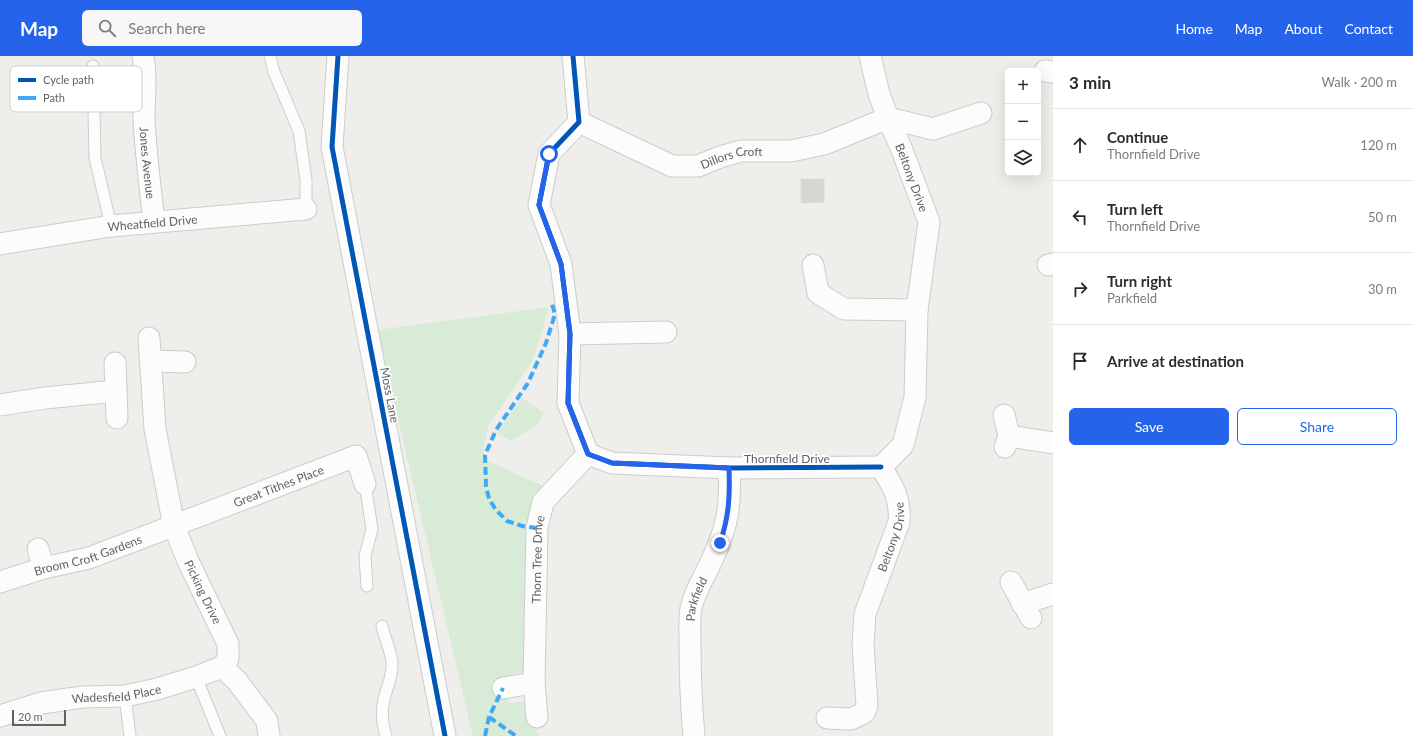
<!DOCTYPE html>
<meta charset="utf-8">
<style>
:root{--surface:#fff;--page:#f7f7f7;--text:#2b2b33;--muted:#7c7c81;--line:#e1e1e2;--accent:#2563eb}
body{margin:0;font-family:Lato,sans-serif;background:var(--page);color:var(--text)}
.controls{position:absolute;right:12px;top:12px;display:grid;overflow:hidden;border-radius:6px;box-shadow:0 4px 16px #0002}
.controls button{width:36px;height:36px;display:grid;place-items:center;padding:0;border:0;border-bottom:1px solid var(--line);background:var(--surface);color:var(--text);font:20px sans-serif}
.scale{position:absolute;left:12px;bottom:10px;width:54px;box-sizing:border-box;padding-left:4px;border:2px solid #5f6368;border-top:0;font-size:11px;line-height:14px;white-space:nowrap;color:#5f6368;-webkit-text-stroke:3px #fff;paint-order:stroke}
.stop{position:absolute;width:12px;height:12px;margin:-9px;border:3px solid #2563eb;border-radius:50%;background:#fff}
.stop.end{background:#2563eb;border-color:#fff;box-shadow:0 1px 4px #0008}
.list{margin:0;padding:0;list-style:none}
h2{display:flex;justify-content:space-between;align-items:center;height:52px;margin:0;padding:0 16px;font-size:17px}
h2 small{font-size:13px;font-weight:400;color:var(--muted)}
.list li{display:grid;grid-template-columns:26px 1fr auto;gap:12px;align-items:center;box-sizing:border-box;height:72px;padding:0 16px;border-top:1px solid var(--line)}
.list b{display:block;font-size:15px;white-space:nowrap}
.list p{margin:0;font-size:13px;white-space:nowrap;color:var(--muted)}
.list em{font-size:13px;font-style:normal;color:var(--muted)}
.actions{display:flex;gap:8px;padding:12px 16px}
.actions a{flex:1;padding:9px 0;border:1px solid var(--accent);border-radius:6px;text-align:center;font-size:14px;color:var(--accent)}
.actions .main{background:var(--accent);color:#fff}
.icon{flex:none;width:22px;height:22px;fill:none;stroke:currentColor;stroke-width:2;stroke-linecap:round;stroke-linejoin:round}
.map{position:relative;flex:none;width:1053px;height:680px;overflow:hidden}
header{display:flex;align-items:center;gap:24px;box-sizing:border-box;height:56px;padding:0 20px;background:var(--accent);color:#fff}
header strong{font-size:19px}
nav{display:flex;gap:22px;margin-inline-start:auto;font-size:14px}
.search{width:280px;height:36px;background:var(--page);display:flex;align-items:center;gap:10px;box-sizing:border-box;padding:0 14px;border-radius:6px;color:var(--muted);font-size:15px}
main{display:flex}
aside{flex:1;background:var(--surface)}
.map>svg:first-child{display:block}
.green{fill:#d8ebd6}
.building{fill:#d6d5d3;stroke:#deddd9}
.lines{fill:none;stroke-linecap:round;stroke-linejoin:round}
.service-casing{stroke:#cbcccc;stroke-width:13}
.minor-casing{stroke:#cbcccc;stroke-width:23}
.service{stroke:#fdfcfc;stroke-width:11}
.minor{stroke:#fdfcfc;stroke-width:21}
.quiet{stroke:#3fa9f5;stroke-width:4;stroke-dasharray:8 4;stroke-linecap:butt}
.cycleway-casing{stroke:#fff;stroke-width:8}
.cycleway{stroke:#0057b8;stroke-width:5}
.route{stroke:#2563eb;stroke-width:5}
.labels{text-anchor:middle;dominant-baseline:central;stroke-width:3.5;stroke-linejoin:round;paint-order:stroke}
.street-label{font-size:12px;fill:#5f6368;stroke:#fff}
.key{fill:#fff;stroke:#cfd0d2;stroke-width:1}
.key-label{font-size:11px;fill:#5f6368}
</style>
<header>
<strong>Map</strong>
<div class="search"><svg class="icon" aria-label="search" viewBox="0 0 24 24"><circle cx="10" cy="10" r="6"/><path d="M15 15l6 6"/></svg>Search here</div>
<nav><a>Home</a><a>Map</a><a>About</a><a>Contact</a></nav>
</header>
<main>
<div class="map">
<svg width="1053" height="680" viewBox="0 0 1053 680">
<rect width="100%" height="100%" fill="#efeeea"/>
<path class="green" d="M549,251L533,304L488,371L482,402L545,431L528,461L530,539L525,615L502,621L508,647L530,645L538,680H473L377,274Z
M522,342L544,357L537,369L511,385L497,377Z"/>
<path class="building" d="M801,123H824V146L801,147Z"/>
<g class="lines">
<g class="service-casing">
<path id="service" d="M270,0L274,16L299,75L306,124V153
M93,10L95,102L111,170
M365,428L372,473L365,500L367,530
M382,570C384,579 392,599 392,607C393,620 387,631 384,643C381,656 382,668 386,680
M196,621L220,680
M125,640L130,680"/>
</g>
<g class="minor-casing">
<g id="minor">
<path id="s1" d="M143,0C147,21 144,43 144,64C146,98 150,132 154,165"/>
<path d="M338,0L332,91L445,680"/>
<path d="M573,0L579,66L549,98L539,149L561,208L570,278L568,347L588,398L612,407L729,412L881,411"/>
<path id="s2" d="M870,0L879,38L888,62L902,94L929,166L917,254L915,341L903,389L881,411"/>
<path d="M1045,15L1053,16"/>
<path d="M888,62L933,73L981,57"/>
<path id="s3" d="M579,66L672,110H698L720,101L741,95H791L824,88L888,62"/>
<path id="s4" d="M0,188L111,170L306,153"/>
<path d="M813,209L818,237L844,253L917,254"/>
<path d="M1048,209L1053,208"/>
<path d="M570,278L666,276"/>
<path d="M151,305L185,306"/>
<path d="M115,307L117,362"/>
<path d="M0,349L45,342L116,335"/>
<path d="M1004,359L1009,380L1005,391"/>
<path d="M1009,380L1053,387"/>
<path d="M38,493L44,512"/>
<path id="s5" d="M0,526L44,512L89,502L356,400L365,428"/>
<path d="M1011,526L1031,562"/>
<path d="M1022,548L1053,538"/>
<path d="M222,611L237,625L267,665L269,680"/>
<path d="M503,632L534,627"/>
<path id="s6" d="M0,660L41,647L83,641L125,640L157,633L196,621L222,611L228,603V588L188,505L174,470L155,373L149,282"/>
<path id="s7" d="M537,661L534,627L537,472L543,446L588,398"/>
<path id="s8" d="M827,662L851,663L864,657L867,650L863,588L865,558L899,466C901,443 893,430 881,411"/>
<path id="s9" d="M694,680C691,648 690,617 690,585C690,575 689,562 691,552C695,534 705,520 712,504C728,470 731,449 729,412"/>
</g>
</g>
<use href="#service" class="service"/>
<use href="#minor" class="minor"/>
<path class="quiet" d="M537,472L522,470L507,465L496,454L489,443L486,430L485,399L496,374L528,327L546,287L555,258L551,245
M489,661L516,680
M485,680L489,661L503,632"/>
<g class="cycleway-casing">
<path id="cycleway" d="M338,0L332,91L445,680
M573,0L579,66L549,98L539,149L561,208L570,278L568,347L588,398L612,407L729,412L881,411"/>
</g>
<use href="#cycleway" class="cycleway"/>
</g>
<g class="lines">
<path class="route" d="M549,98L539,149L561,208L570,278L568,347L588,398L612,407L729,412C730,441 729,460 720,487"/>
</g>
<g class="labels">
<g class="street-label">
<text stroke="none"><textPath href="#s3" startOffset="164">Dillors Croft</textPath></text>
<text stroke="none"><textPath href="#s1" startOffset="107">Jones Avenue</textPath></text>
<text stroke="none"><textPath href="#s2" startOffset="129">Beltony Drive</textPath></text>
<text stroke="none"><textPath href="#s4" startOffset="154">Wheatfield Drive</textPath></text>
<text transform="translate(390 339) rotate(79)">Moss Lane</text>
<text x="787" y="402">Thornfield Drive</text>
<text stroke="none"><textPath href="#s5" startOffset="295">Great Tithes Place</textPath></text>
<text stroke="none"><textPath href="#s8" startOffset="220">Beltony Drive</textPath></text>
<text stroke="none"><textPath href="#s5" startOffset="92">Broom Croft Gardens</textPath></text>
<text stroke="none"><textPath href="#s7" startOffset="158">Thorn Tree Drive</textPath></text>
<text transform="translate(203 536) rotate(64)">Picking Drive</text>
<text stroke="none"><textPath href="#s9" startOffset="138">Parkfield</textPath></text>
<text stroke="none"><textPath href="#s6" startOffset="119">Wadesfield Place</textPath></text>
</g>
</g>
<rect x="10" y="10" width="132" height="46" rx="6" class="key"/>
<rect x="18" y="22" width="18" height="4" fill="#0057b8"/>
<rect x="18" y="40" width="18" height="4" fill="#3fa9f5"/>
<g class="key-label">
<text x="43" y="28">Cycle path</text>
<text x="43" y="46">Path</text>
</g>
</svg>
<div class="controls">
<button>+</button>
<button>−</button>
<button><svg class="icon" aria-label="layers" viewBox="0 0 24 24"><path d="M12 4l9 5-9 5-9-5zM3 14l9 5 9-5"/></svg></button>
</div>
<div class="scale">20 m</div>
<div class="stop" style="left:549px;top:98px"></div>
<div class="stop end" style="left:720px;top:487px"></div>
</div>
<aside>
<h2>3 min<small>Walk · 200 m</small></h2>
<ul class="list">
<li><svg class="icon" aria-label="ahead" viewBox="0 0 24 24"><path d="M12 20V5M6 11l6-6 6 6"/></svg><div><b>Continue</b><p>Thornfield Drive</p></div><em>120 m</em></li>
<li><svg class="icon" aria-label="left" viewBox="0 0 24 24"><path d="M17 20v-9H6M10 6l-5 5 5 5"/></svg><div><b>Turn left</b><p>Thornfield Drive</p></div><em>50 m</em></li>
<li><svg class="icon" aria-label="right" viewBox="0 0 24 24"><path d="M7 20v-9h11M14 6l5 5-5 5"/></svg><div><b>Turn right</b><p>Parkfield</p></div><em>30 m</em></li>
<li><svg class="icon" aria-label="arrive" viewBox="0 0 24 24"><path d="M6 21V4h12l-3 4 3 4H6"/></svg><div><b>Arrive at destination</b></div></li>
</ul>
<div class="actions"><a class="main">Save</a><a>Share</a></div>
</aside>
</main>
